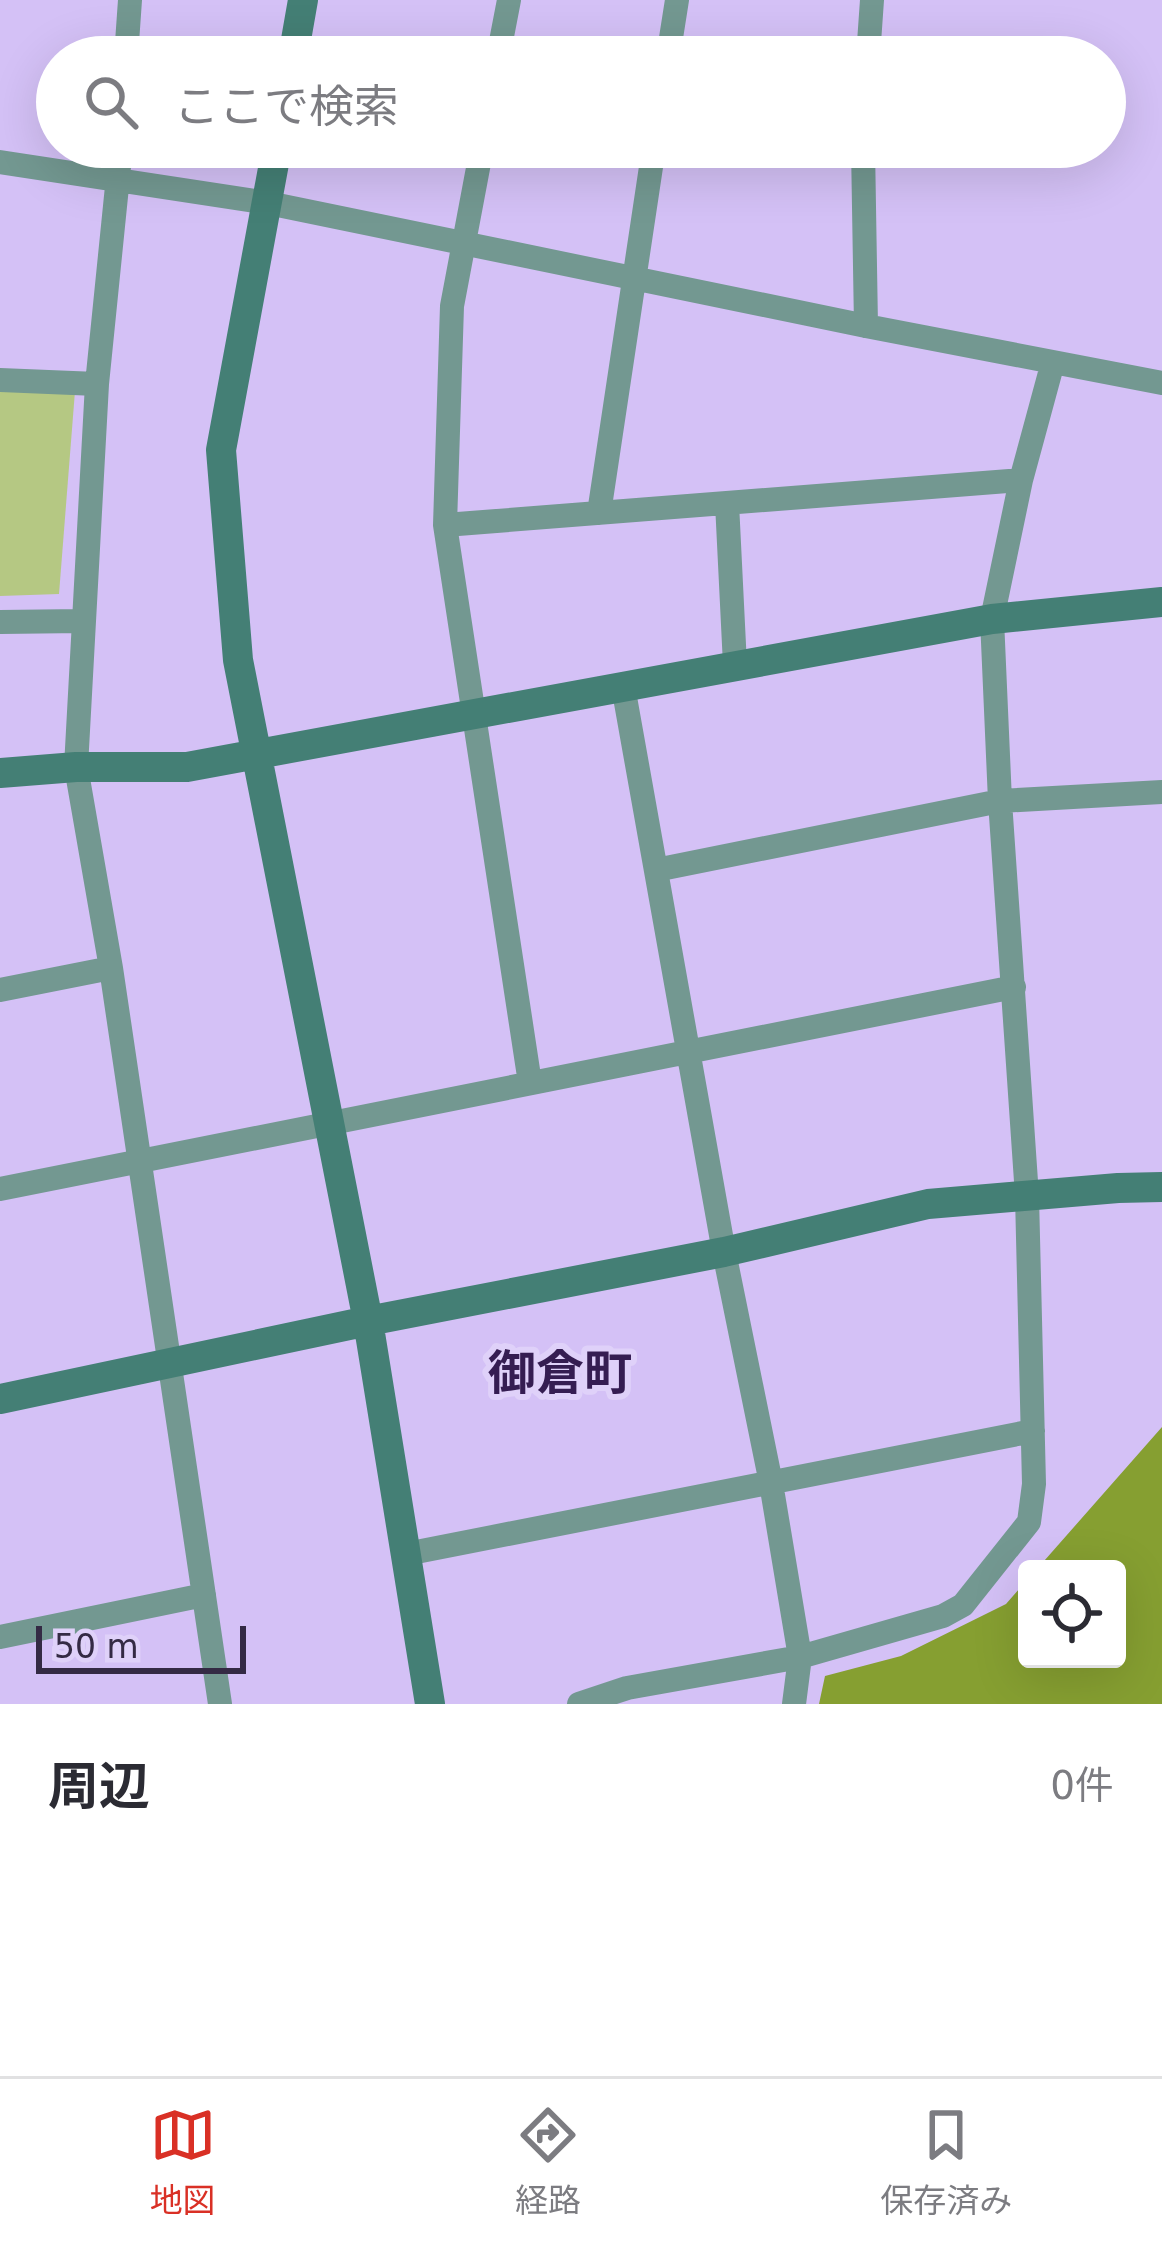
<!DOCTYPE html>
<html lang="ja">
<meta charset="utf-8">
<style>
:root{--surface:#fff;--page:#f7f7f7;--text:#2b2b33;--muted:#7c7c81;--line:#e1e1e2;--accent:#d93025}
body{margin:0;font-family:"DejaVu Sans","Noto Sans JP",sans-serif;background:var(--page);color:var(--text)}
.controls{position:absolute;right:36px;bottom:36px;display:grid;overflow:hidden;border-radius:12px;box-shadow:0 12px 48px #0002}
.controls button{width:108px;height:108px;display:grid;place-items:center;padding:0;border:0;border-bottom:3px solid var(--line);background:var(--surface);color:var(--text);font:60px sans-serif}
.scale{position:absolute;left:36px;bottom:30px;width:210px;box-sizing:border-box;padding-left:12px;border:6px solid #342a44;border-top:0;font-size:33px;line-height:42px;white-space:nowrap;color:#342a44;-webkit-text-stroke:9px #dfd1f9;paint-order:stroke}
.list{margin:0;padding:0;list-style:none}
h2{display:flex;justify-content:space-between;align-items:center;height:156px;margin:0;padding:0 48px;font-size:51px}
h2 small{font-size:39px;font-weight:400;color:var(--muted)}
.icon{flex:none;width:66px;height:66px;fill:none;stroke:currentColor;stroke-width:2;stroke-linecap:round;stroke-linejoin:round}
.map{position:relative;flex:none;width:1162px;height:1704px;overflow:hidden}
.search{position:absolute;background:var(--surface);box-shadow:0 12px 48px #0002;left:36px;right:36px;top:36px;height:132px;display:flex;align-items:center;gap:30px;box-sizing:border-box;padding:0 42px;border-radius:66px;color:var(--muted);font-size:45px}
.sheet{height:372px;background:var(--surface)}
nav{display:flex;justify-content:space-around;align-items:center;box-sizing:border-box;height:168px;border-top:3px solid var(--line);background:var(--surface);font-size:33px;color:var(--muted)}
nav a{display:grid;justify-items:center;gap:6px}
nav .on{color:var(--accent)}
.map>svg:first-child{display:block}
.green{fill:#b5c883}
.forest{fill:#869f31}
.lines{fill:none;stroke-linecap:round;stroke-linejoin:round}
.street{stroke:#739891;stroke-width:24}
.secondary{stroke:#447f75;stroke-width:30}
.labels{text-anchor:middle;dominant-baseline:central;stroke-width:12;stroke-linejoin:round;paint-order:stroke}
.quarter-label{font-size:48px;font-weight:bold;fill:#351d52;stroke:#dfd1f9}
</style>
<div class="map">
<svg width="1162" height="1704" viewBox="0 0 1162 1704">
<rect width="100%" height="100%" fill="#d4c1f6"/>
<path class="green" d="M0,385L75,391L59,594L0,596Z"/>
<path class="forest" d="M1162,1427V1704H819L825,1676L901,1656L1006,1604L1027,1580V1659H1117V1569H1037Z"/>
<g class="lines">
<path class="street" d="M126,57L130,0
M498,57L509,0
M668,57L677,0
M868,57L872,0
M121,147L97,384L76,767L111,968L220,1704
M482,147L452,306L445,525L530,1083
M863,147L866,326
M0,162L268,203L866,326L1162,383
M0,380L97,384
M727,503L735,665
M599,513L654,147
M445,525L1021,480
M0,622L82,621
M623,686L724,1252L771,1483L800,1657L794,1704
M656,870L1000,801L1162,792
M0,990L111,968
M0,1189L1014,987
M406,1554L1033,1431
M0,1637L204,1595
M579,1704L627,1688L800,1657L943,1616L963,1605L1029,1522L1034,1484L1027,1196L1000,801L992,619L1021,480L1053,362"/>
<path class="secondary" d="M293,57L303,0
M277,147L221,450L238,660L368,1321L430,1704
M0,773L76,767H187L992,619L1162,602
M0,1399L368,1321L724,1252L928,1204L1118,1188L1162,1187"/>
</g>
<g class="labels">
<g class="quarter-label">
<text x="560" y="1373">御倉町</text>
</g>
</g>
</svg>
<div class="controls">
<button><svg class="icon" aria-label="locate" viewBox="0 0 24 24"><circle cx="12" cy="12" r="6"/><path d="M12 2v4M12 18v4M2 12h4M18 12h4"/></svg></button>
</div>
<div class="scale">50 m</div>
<div class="search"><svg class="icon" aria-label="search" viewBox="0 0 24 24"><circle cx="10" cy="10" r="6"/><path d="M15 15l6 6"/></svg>ここで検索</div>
</div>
<section class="sheet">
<h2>周辺<small>0件</small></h2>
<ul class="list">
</ul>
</section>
<nav>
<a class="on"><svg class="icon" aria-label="map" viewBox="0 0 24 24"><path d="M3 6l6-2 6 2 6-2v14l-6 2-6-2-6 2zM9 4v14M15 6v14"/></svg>地図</a>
<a><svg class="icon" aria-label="directions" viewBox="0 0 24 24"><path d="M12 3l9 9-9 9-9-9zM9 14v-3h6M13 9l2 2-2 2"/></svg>経路</a>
<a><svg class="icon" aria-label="saved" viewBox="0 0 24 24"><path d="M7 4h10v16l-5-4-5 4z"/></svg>保存済み</a>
</nav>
